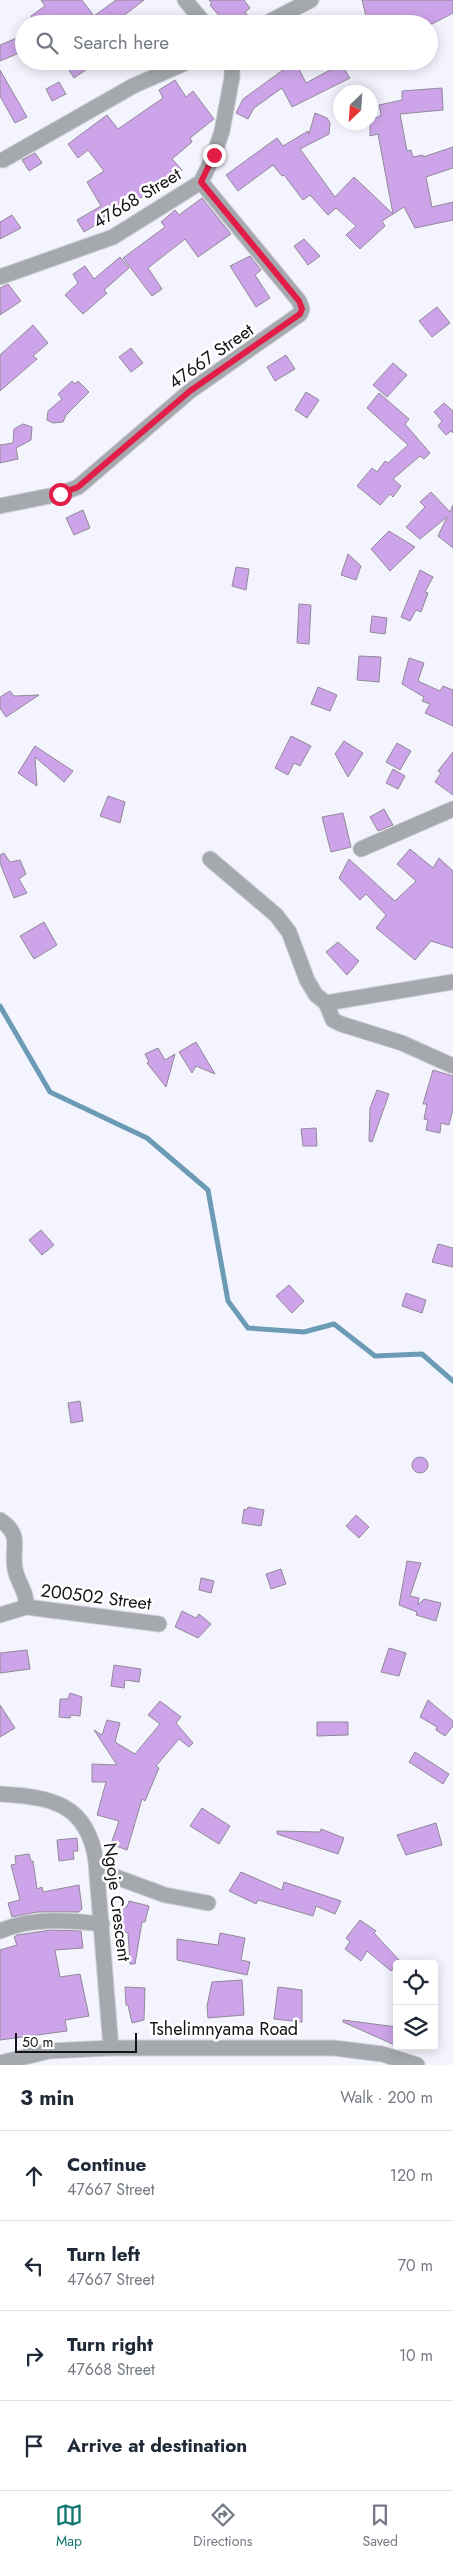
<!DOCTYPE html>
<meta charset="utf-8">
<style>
:root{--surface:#fff;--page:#f2f2f3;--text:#1f2937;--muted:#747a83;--line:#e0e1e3;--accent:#0f766e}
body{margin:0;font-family:Jost,sans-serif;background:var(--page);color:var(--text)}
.controls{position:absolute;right:15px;bottom:15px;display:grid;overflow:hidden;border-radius:5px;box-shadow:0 2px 12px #0003}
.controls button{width:45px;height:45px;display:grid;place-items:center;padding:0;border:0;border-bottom:1px solid var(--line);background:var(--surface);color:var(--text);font:25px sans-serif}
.compass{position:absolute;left:333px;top:85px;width:45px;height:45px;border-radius:50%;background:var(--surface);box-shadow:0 2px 12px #0003;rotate:205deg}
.scale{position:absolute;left:15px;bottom:12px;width:122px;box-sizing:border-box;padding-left:5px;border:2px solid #141418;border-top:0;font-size:14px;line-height:18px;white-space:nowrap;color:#141418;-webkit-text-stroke:4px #fff;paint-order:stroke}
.stop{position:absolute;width:15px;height:15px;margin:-11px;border:4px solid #e11d48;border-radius:50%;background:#fff}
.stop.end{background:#e11d48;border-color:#fff;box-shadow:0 1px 5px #0008}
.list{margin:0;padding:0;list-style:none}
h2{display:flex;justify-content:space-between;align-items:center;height:65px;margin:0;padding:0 20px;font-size:21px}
h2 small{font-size:16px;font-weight:400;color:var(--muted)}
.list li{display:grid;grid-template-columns:32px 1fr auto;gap:15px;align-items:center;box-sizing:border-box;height:90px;padding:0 20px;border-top:1px solid var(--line)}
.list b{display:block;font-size:19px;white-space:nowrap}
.list p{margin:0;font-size:16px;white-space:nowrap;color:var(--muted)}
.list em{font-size:16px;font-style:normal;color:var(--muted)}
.icon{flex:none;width:28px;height:28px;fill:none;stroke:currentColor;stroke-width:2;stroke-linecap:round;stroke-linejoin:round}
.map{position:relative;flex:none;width:453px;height:2065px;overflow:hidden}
.search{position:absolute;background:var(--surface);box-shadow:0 2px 12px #0003;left:15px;right:15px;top:15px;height:55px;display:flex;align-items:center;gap:12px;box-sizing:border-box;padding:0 18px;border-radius:28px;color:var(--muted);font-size:19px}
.sheet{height:425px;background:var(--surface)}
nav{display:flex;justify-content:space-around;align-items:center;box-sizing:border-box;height:70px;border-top:1px solid var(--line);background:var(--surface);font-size:14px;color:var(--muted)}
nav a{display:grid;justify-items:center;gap:2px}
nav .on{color:var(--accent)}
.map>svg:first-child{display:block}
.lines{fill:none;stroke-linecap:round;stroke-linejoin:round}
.stream{stroke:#6c9bb6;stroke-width:5}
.building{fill:#cda4e9;stroke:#918a96}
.minor-casing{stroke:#d0d0da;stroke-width:17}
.minor{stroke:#a5a9ae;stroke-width:15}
.route{stroke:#e11d48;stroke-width:6}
.labels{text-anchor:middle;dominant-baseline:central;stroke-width:5;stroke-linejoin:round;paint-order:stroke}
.street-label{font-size:18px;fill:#141418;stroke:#fff}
</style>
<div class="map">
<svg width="453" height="2065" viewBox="0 0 453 2065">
<rect width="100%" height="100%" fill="#f4f4ff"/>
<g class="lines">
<path class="stream" d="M0,1006L50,1092L147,1138L208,1190L228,1301L248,1328L304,1332L334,1324L375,1356L422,1354L453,1381"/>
</g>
<path class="building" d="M41,0H82L94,16L116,0H144L113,24H36L31,16L45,6Z
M209,0H244L250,8L245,12L249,17L240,24H226L210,5L212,4Z
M362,0H453V13L432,24H368Z
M24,35V51L0,61V45Z
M63,61H99L74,78Z
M277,61H295L306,83L341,64L350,78L292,107L282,88L254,108L248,119L236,113L243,99L283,70Z
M0,70L27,117L15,123L0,96Z
M175,80L186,97L193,91L214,119L190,138L192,142L172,159L182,170L170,182L156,193L154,190L84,232L77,220L101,206L87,182L104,171L88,150L78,158L68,144L107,115L118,129L163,98L159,90Z
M59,82L66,94L52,101L46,89Z
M442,88L443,110L400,114L407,151L411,150L413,157L423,155V157L453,147V168L426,177L432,207L453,202V220L415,228L404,207L382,221L385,226L360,249L346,235L356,226L336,208L328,215L310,195L303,200L284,175L282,176L273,165L238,191L226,175L277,138L283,146L308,131L309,134L315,113L327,118L330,123L329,134L300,149L335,197L354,177L393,214L378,134L370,136V118L379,117L381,114L379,105L402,100V91Z
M35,153L42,163L29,171L22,160Z
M202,198L231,234L198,257L185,239L148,268L162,289L152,296L123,258L165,227L161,222L175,210L179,215Z
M12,215L21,228L0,239V222Z
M304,239L320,256L308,265L294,246Z
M250,256L261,270L255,275L270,298L256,307L230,266Z
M120,257L129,268L104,290L107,293L83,314L65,295L78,283L73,274L85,266L94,279Z
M8,284L21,301L0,315V288Z
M437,307L450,323L432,337L419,321Z
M33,325L48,343L33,356L37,359L0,391V355Z
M131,348L143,363L131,372L119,357Z
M286,355L295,369L275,381L267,367Z
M393,363L407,375L387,397L373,385Z
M72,381L75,384L78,381L89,392L66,415L63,422L53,423L47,420L48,411L62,399L58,394Z
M306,392L319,400L307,418L295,410Z
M379,393L409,419L405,424L430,453L424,459L420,456L393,479L401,486L393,497L390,494L380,505L357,486L372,468L377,472L385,461L388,463L408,445L367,408Z
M444,403L453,411V433L451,431L446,435L438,426L442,421L434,412Z
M23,424L32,427L31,440L16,448L18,459L0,463V445L13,443L14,429Z
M431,492L450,512L453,505V548L438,536L447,517L420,539L406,527L425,507L420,502Z
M83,510L90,528L74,535L66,518Z
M389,531L415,547L390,571L371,549Z
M348,554L361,566L356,580L341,575Z
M236,567L249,569L246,590L232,586Z
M420,570L433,577L425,592L428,593L421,612L416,610L410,621L401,617Z
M299,604L311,605L309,644L297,643Z
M372,616L387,618L385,634L370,632Z
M359,656L381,657L379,682L357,680Z
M409,658L424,663L418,681L440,691L443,686L453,690V726L425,713L430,704L422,701L424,697L402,684Z
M318,687L337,695L330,711L311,704Z
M10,691L14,696L39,695L6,717L0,708V697Z
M291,736L311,746L300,766L294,763L288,775L275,768Z
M344,741L363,753L348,777L335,754Z
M397,743L411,751L400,770L386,762Z
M35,746L73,771L64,782L35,757L37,786L18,773Z
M453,752V795L435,782L441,773L438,771Z
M393,769L405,776L398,789L386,783Z
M108,796L125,802L120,823L100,816Z
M384,809L393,825L378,831L370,817Z
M343,813L351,847L331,852L322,817Z
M410,849L433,868L439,858L453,871V948L431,941L415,960L376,928L386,915L366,894L360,900L339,878L349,859L395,901L416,881L397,864Z
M4,853L10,862L20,860L26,874L19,879L27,893L14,898L0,863V855Z
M44,922L57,945L34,959L20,936Z
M338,942L359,961L347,975L326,952Z
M196,1042L215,1074L196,1066L192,1073L179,1052Z
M158,1048L165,1060L175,1054L166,1087L147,1063L149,1062L145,1054Z
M433,1070L453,1076V1109L449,1125L441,1123L440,1133L426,1130L428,1120L424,1119L427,1104H423Z
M377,1090L389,1094L372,1142L369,1141L370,1108Z
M316,1128L317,1146H303L301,1129Z
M41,1230L54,1245L42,1255L29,1240Z
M438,1244L453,1248V1267L432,1262Z
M289,1285L304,1301L292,1313L276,1296Z
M406,1293L426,1300L422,1313L402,1306Z
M80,1401L83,1421L71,1423L68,1403Z
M412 1465a8 8 0 1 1 16 0a8 8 0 1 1-16 0Z
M248,1507L264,1510L261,1526L242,1523L244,1509L247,1510Z
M356,1515L369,1527L359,1538L346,1526Z
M407,1561L421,1563L410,1596L419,1598L418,1605L424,1599L441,1603L436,1621L416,1615L417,1612L399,1605Z
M281,1569L286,1584L271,1589L266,1574Z
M201,1578L214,1581L211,1593L199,1590Z
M182,1611L196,1618L199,1614L211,1624L198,1638L175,1627Z
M389,1648L406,1653L399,1676L381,1672Z
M27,1650L30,1669L0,1673V1653Z
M114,1665L141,1669L139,1682L125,1680L124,1688L111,1686Z
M70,1693L82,1697L80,1716L71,1715L70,1718L59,1717L60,1699H68Z
M428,1700L453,1721V1726L445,1736L436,1730L437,1727L420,1717Z
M160,1701L181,1717L176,1723L193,1743L189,1747L179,1739L156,1766L159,1768L145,1801L142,1799L127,1850L111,1844L119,1821L97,1815L106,1782H92V1764L117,1765L94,1730L102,1735L107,1720L120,1723L115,1742L135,1754L160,1724L148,1715Z
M0,1705L15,1728L0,1737Z
M317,1722H348V1735L317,1736Z
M415,1752L449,1774L443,1784L409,1762Z
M202,1808L230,1826L219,1844L190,1826Z
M436,1823L442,1845L406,1855L397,1835Z
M321,1829L344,1838L338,1854L277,1834V1831L320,1832Z
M77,1838L78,1851H73L74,1859L59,1861L57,1840Z
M29,1854L31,1861H33L37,1889L42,1887L43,1892L79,1885L82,1909L79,1912H37L12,1917L8,1903L20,1900L11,1865L16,1864L15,1856Z
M241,1872L282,1890L284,1882L341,1901L335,1914L316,1906L313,1916L258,1900L256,1904L229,1891Z
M129,1901L149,1906L145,1922H142L135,1964H130L128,1933L113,1929L120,1905L127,1907Z
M360,1920L376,1931L374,1933L400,1961L391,1971L367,1951L361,1961L345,1949L350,1942L346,1938Z
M51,1930L81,1931L83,1948L55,1950L60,1977L80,1974L89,2016L65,2020L67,2031L0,2040V1950L17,1945L14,1937L17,1935Z
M220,1933L245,1938L241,1960L250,1962L247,1975L177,1960V1939L218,1945Z
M242,1980L244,2015L208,2018L207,2006L212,1982Z
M125,1987L145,1988L144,2020L132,2023L128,2005H126Z
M278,1987L302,1990V2022L274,2019Z
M343,2020L397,2027V2046L343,2022Z"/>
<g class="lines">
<g class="minor-casing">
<path id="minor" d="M185,0L205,24
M265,24L311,0
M3,160L133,86L190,61
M0,277L113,237L201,182L214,155L222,131L232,77V61
M0,506L59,494L78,487L190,391L300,314L302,309L299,301L201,182
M361,849L453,809
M210,859L276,915L289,932L307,980L316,995L326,1003L333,1020L341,1024L402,1043L453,1066
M326,1003L453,982
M0,1520C25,1536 9,1551 16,1573C20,1586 27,1593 26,1607
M0,1615L26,1607L159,1624
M0,1794C51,1797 88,1803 96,1862L111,2048
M97,1870L165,1895L208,1903
M0,1931C33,1917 67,1920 102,1924
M0,2063L49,2051L111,2048H334L382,2054L417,2065"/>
</g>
<use href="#minor" class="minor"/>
</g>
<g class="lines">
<path class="route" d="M60,494L78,487L190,391L300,314L302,309L299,301L201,182L214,155"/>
</g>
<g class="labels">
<g class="street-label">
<text transform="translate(137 198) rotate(-31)">47668 Street</text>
<text transform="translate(211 356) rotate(-35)">47667 Street</text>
<text transform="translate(96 1597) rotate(7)">200502 Street</text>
<text transform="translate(117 1902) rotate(83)">Ngoje Crescent</text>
<text x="224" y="2029">Tshelimnyama Road</text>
</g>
</g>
</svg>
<div class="controls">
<button><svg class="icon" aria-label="locate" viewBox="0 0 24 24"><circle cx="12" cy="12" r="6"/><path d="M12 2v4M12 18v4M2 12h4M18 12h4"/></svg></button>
<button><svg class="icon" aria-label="layers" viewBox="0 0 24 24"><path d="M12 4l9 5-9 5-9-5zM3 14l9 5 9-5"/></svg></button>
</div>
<svg class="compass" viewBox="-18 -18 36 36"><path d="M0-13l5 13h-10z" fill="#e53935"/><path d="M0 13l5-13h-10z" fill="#747a83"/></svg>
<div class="scale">50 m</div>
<div class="stop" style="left:60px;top:494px"></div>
<div class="stop end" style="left:214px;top:155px"></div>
<div class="search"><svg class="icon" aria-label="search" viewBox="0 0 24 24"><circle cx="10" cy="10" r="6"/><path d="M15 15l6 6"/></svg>Search here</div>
</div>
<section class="sheet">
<h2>3 min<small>Walk · 200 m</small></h2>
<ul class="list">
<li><svg class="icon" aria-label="ahead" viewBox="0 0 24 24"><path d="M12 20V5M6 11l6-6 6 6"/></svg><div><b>Continue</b><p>47667 Street</p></div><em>120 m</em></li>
<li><svg class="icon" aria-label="left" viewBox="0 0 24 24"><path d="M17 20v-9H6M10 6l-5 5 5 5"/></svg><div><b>Turn left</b><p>47667 Street</p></div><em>70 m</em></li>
<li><svg class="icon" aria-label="right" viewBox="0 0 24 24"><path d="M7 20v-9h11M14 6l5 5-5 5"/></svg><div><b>Turn right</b><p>47668 Street</p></div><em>10 m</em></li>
<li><svg class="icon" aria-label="arrive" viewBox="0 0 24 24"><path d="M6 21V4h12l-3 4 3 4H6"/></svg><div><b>Arrive at destination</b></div></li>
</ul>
</section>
<nav>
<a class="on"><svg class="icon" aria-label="map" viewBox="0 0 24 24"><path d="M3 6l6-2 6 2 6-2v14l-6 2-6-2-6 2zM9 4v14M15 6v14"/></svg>Map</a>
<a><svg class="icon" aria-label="directions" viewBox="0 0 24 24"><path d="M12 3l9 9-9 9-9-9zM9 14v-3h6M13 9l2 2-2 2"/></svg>Directions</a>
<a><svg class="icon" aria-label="saved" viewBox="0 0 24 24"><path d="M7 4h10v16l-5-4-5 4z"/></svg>Saved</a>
</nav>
